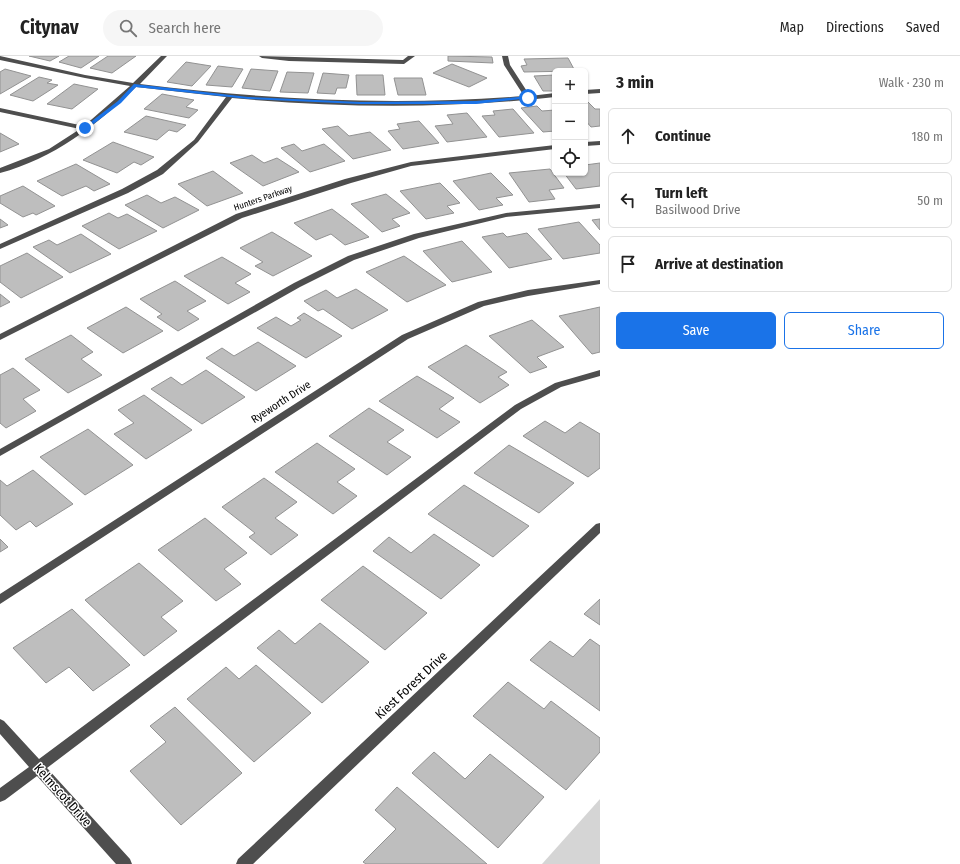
<!DOCTYPE html>
<meta charset="utf-8">
<style>
:root{--surface:#fff;--page:#f6f6f6;--text:#222;--muted:#767676;--line:#e0e0e0;--accent:#1a73e8}
body{margin:0;font-family:"Fira Sans Condensed",sans-serif;background:var(--page);color:var(--text)}
.controls{position:absolute;right:12px;top:12px;display:grid;overflow:hidden;border-radius:6px;box-shadow:0 1px 3px #0004}
.controls button{width:36px;height:36px;display:grid;place-items:center;padding:0;border:0;border-bottom:1px solid var(--line);background:var(--surface);color:var(--text);font:20px sans-serif}
.stop{position:absolute;width:12px;height:12px;margin:-9px;border:3px solid #1a73e8;border-radius:50%;background:#fff}
.stop.end{background:#1a73e8;border-color:#fff;box-shadow:0 1px 4px #0008}
.list{margin:0;padding:0;list-style:none}
h2{display:flex;justify-content:space-between;align-items:center;height:52px;margin:0;padding:0 16px;font-size:17px}
h2 small{font-size:13px;font-weight:400;color:var(--muted)}
.list li{display:grid;grid-template-columns:26px 1fr auto;gap:12px;align-items:center;box-sizing:border-box;height:56px;margin:0 8px 8px;padding:0 8px;border:1px solid var(--line);border-radius:6px}
.list b{display:block;font-size:15px;white-space:nowrap}
.list p{margin:0;font-size:13px;white-space:nowrap;color:var(--muted)}
.list em{font-size:13px;font-style:normal;color:var(--muted)}
.actions{display:flex;gap:8px;padding:12px 16px}
.actions a{flex:1;padding:9px 0;border:1px solid var(--accent);border-radius:6px;text-align:center;font-size:14px;color:var(--accent)}
.actions .main{background:var(--accent);color:#fff}
.icon{flex:none;width:22px;height:22px;fill:none;stroke:currentColor;stroke-width:2;stroke-linecap:round;stroke-linejoin:round}
.map{position:relative;flex:none;width:600px;height:808px;overflow:hidden}
header{display:flex;align-items:center;gap:24px;box-sizing:border-box;height:56px;padding:0 20px;background:var(--surface);border-bottom:1px solid var(--line)}
header strong{font-size:19px}
nav{display:flex;gap:22px;margin-inline-start:auto;font-size:14px}
.search{width:280px;height:36px;background:var(--page);display:flex;align-items:center;gap:10px;box-sizing:border-box;padding:0 14px;border-radius:22px;color:var(--muted);font-size:15px}
main{display:flex}
aside{flex:1;background:var(--surface)}
.map>svg:first-child{display:block}
.green{fill:#d5d5d5}
.building{fill:#bebebe;stroke:#929292}
.lines{fill:none;stroke-linecap:round;stroke-linejoin:round}
.minor{fill:#4e4e4e;fill-rule:evenodd}
.route{fill:#1a73e8}
.labels{text-anchor:middle;dominant-baseline:central;stroke-width:3;stroke-linejoin:round;paint-order:stroke}
.far-street-label{font-size:9px;fill:#000;stroke:#fff}
.street-label{font-size:11px;fill:#000;stroke:#fff}
.near-street-label{font-size:13px;fill:#000;stroke:#fff}
</style>
<header>
<strong>Citynav</strong>
<div class="search"><svg class="icon" aria-label="search" viewBox="0 0 24 24"><circle cx="10" cy="10" r="6"/><path d="M15 15l6 6"/></svg>Search here</div>
<nav><a>Map</a><a>Directions</a><a>Saved</a></nav>
</header>
<main>
<div class="map">
<svg width="600" height="808" viewBox="0 0 600 808">
<rect width="100%" height="100%" fill="#fff"/>
<path class="green" d="M600,743V808H542Z"/>
<path class="building" d="M29,0H59L50,5Z
M69,0H99L81,12L59,6Z
M108,0H136L112,17L90,12Z
M448,0L492,1L493,7L448,5Z
M568,2L575,15L524,16L521,10L527,9L524,3Z
M186,6L211,10L192,30L167,26Z
M452,8L487,22L469,31L433,17Z
M218,10L243,13L232,31L206,29Z
M5,13L31,20L0,38V16Z
M251,13L278,15L270,35L242,32Z
M287,16L314,17L308,37L280,36Z
M323,17L349,19L346,32H337L335,38L317,37Z
M356,19H383L385,39H357Z
M555,19V35H543L534,20Z
M39,21L52,24L47,27L58,29L33,45L10,39Z
M394,22H422L426,39H398Z
M74,28L98,33L72,53L47,48Z
M162,38L194,44L186,51L198,54L189,62L144,53Z
M585,46H588L595,53H600V70L591,71L585,64Z
M537,50L542,55L555,54V75L543,76L521,52Z
M513,53L534,77L499,81L482,60L495,59L493,55Z
M467,57L487,81L447,86L435,70L453,68L447,59Z
M146,60L186,69L177,76L169,74L157,84L124,76Z
M419,65L439,87L403,93L388,75L400,73L397,68Z
M338,70L349,80L370,76L391,94L353,103L322,73Z
M0,77L19,88L0,96Z
M113,86L154,101L141,109L134,106L117,117L83,104Z
M294,88L302,95L324,88L345,105L310,116L281,92Z
M252,99L264,107L277,102L299,116L263,130L230,107Z
M600,107V130L576,133L564,117H585V109Z
M76,108L110,128L94,135L86,130L62,140L37,125Z
M550,113L564,132L549,134L555,143L529,146L509,117Z
M213,115L243,137L207,150L178,128Z
M491,117L513,139L496,142L503,149L479,154L453,125Z
M440,127L460,147L447,150L454,157L426,163L400,135Z
M23,130L55,150L36,159L33,157L23,161L0,147V140Z
M386,138L410,157L392,163L400,170L382,176L351,148Z
M147,139L161,147L175,141L199,154L163,172L125,149Z
M332,153L369,181L345,189L331,178L316,184L294,167Z
M109,157L118,162L127,158L157,175L119,193L82,170Z
M0,163L8,169L0,172Z
M600,163V174L592,164Z
M579,166L600,189V197L563,203L538,173Z
M272,176L312,200L273,220L255,210L263,206L240,192Z
M503,177L507,181L527,177L552,203L509,212L482,181Z
M81,178L111,198L70,217L33,191L49,184L57,189Z
M462,185L492,216L452,226L423,195Z
M27,197L63,221L21,242L0,226V210Z
M404,200L446,229L407,246L366,216Z
M222,201L251,218L235,227L250,236L228,248L184,220Z
M175,225L206,245L187,255L199,263L178,275L157,261L162,258L140,243Z
M356,233L388,254L352,273L323,253L318,255L304,245L326,234L337,242Z
M0,238L10,246L0,251Z
M126,251L163,275L123,297L87,272Z
M600,251V296L592,298L559,260Z
M304,257L342,280L306,302L257,272L276,261L291,270L301,264L297,262Z
M532,264L564,291L537,301L547,311L530,317L489,280Z
M71,279L93,296L81,303L102,319L68,337L25,303Z
M258,286L296,310L256,335L206,302L222,292L234,300Z
M466,289L507,316L498,321L509,329L480,347L428,311Z
M13,312L40,334L23,343L36,355L6,372L0,367V319Z
M206,314L245,341L202,368L151,333L171,321L182,329Z
M417,320L454,342L439,353L460,366L437,382L379,345Z
M144,339L192,374L146,403L114,378L134,367L118,354Z
M369,352L404,374L387,386L411,401L387,419L329,380Z
M545,365L565,377L580,366L600,378V412L588,421L523,380Z
M88,373L133,409L85,439L40,401Z
M317,387L355,413L337,426L357,440L333,458L275,416Z
M509,389L574,427L539,457L474,417Z
M33,414L73,448L36,471L30,465L16,474L0,459V424L7,430Z
M264,422L297,446L275,462L298,479L271,499L249,481L255,477L222,451Z
M464,429L529,470L493,501L428,458Z
M205,462L247,497L224,513L241,528L216,545L158,494Z
M434,478L480,509L441,543L373,495L389,481L411,497Z
M0,483L8,491L0,496Z
M139,507L183,545L161,561L177,575L144,600L85,544Z
M363,510L427,557L385,594L321,544Z
M600,543V569L584,558Z
M72,553L130,609L93,635L69,611L46,627L13,592Z
M320,567L369,606L322,647L257,592L279,574L295,588Z
M590,583L600,590V655L530,604L550,585L573,601Z
M256,609L311,657L254,706L187,643L226,611L239,623Z
M508,626L544,653L551,645L600,682V696L566,734L473,660Z
M175,651L242,717L181,769L130,715L166,686L150,670Z
M434,696L465,723L490,698L544,741L498,792L412,717Z
M397,731L487,808H366L363,806L396,773L375,754Z"/>
<g class="lines">
<path class="minor" d="M0,0L85,19L133,27L161,0H167L140,28C268,44 395,50 524,40L504,9L502,0H508L510,9L530,40L555,37V41C448,53 339,52 232,42L198,86L163,118L128,137L0,193V188L122,133L157,114L194,84L226,41L136,31C97,69 53,103 0,117V112L49,93L80,73L0,56V52L84,70L130,30L85,22L0,4Z
M259,0L403,4L408,0H415L404,8L289,5L262,2Z
M600,33V37L585,38V34Z
M600,85V89L585,90V86Z
M555,89V93L411,110L351,127L242,162L0,284V278L236,158L345,123L411,106Z
M600,148V152L506,161L419,182L354,204L300,231L0,400V393L294,227L348,200L414,178L506,157Z
M600,224V228L528,240L484,250L408,283L0,548V538L402,279L478,246L528,234Z
M600,314V320L561,331L521,353L47,712L130,803L132,808H116L37,720L5,744L0,746V732L29,711L0,678V663L4,665L39,703L515,349L555,327Z
M600,467V477L253,808H236L238,803L596,468Z"/>
</g>
<path class="route" d="M134,28L248,41L360,46L476,45L528,40L530,42L476,48H360L248,43L136,31L121,47L87,73H84V71L118,45Z"/>
<g class="labels">
<g class="far-street-label">
<text transform="translate(263 142) rotate(-19)">Hunters Parkway</text>
</g>
<g class="street-label">
<text transform="translate(281 346) rotate(-33)">Ryeworth Drive</text>
</g>
<g class="near-street-label">
<text transform="translate(411 629) rotate(-43)">Kiest Forest Drive</text>
<text transform="translate(63 739) rotate(48)">Kelmscot Drive</text>
</g>
</g>
</svg>
<div class="controls">
<button>+</button>
<button>−</button>
<button><svg class="icon" aria-label="locate" viewBox="0 0 24 24"><circle cx="12" cy="12" r="6"/><path d="M12 2v4M12 18v4M2 12h4M18 12h4"/></svg></button>
</div>
<div class="stop" style="left:528px;top:42px"></div>
<div class="stop end" style="left:85px;top:72px"></div>
</div>
<aside>
<h2>3 min<small>Walk · 230 m</small></h2>
<ul class="list">
<li><svg class="icon" aria-label="ahead" viewBox="0 0 24 24"><path d="M12 20V5M6 11l6-6 6 6"/></svg><div><b>Continue</b></div><em>180 m</em></li>
<li><svg class="icon" aria-label="left" viewBox="0 0 24 24"><path d="M17 20v-9H6M10 6l-5 5 5 5"/></svg><div><b>Turn left</b><p>Basilwood Drive</p></div><em>50 m</em></li>
<li><svg class="icon" aria-label="arrive" viewBox="0 0 24 24"><path d="M6 21V4h12l-3 4 3 4H6"/></svg><div><b>Arrive at destination</b></div></li>
</ul>
<div class="actions"><a class="main">Save</a><a>Share</a></div>
</aside>
</main>
